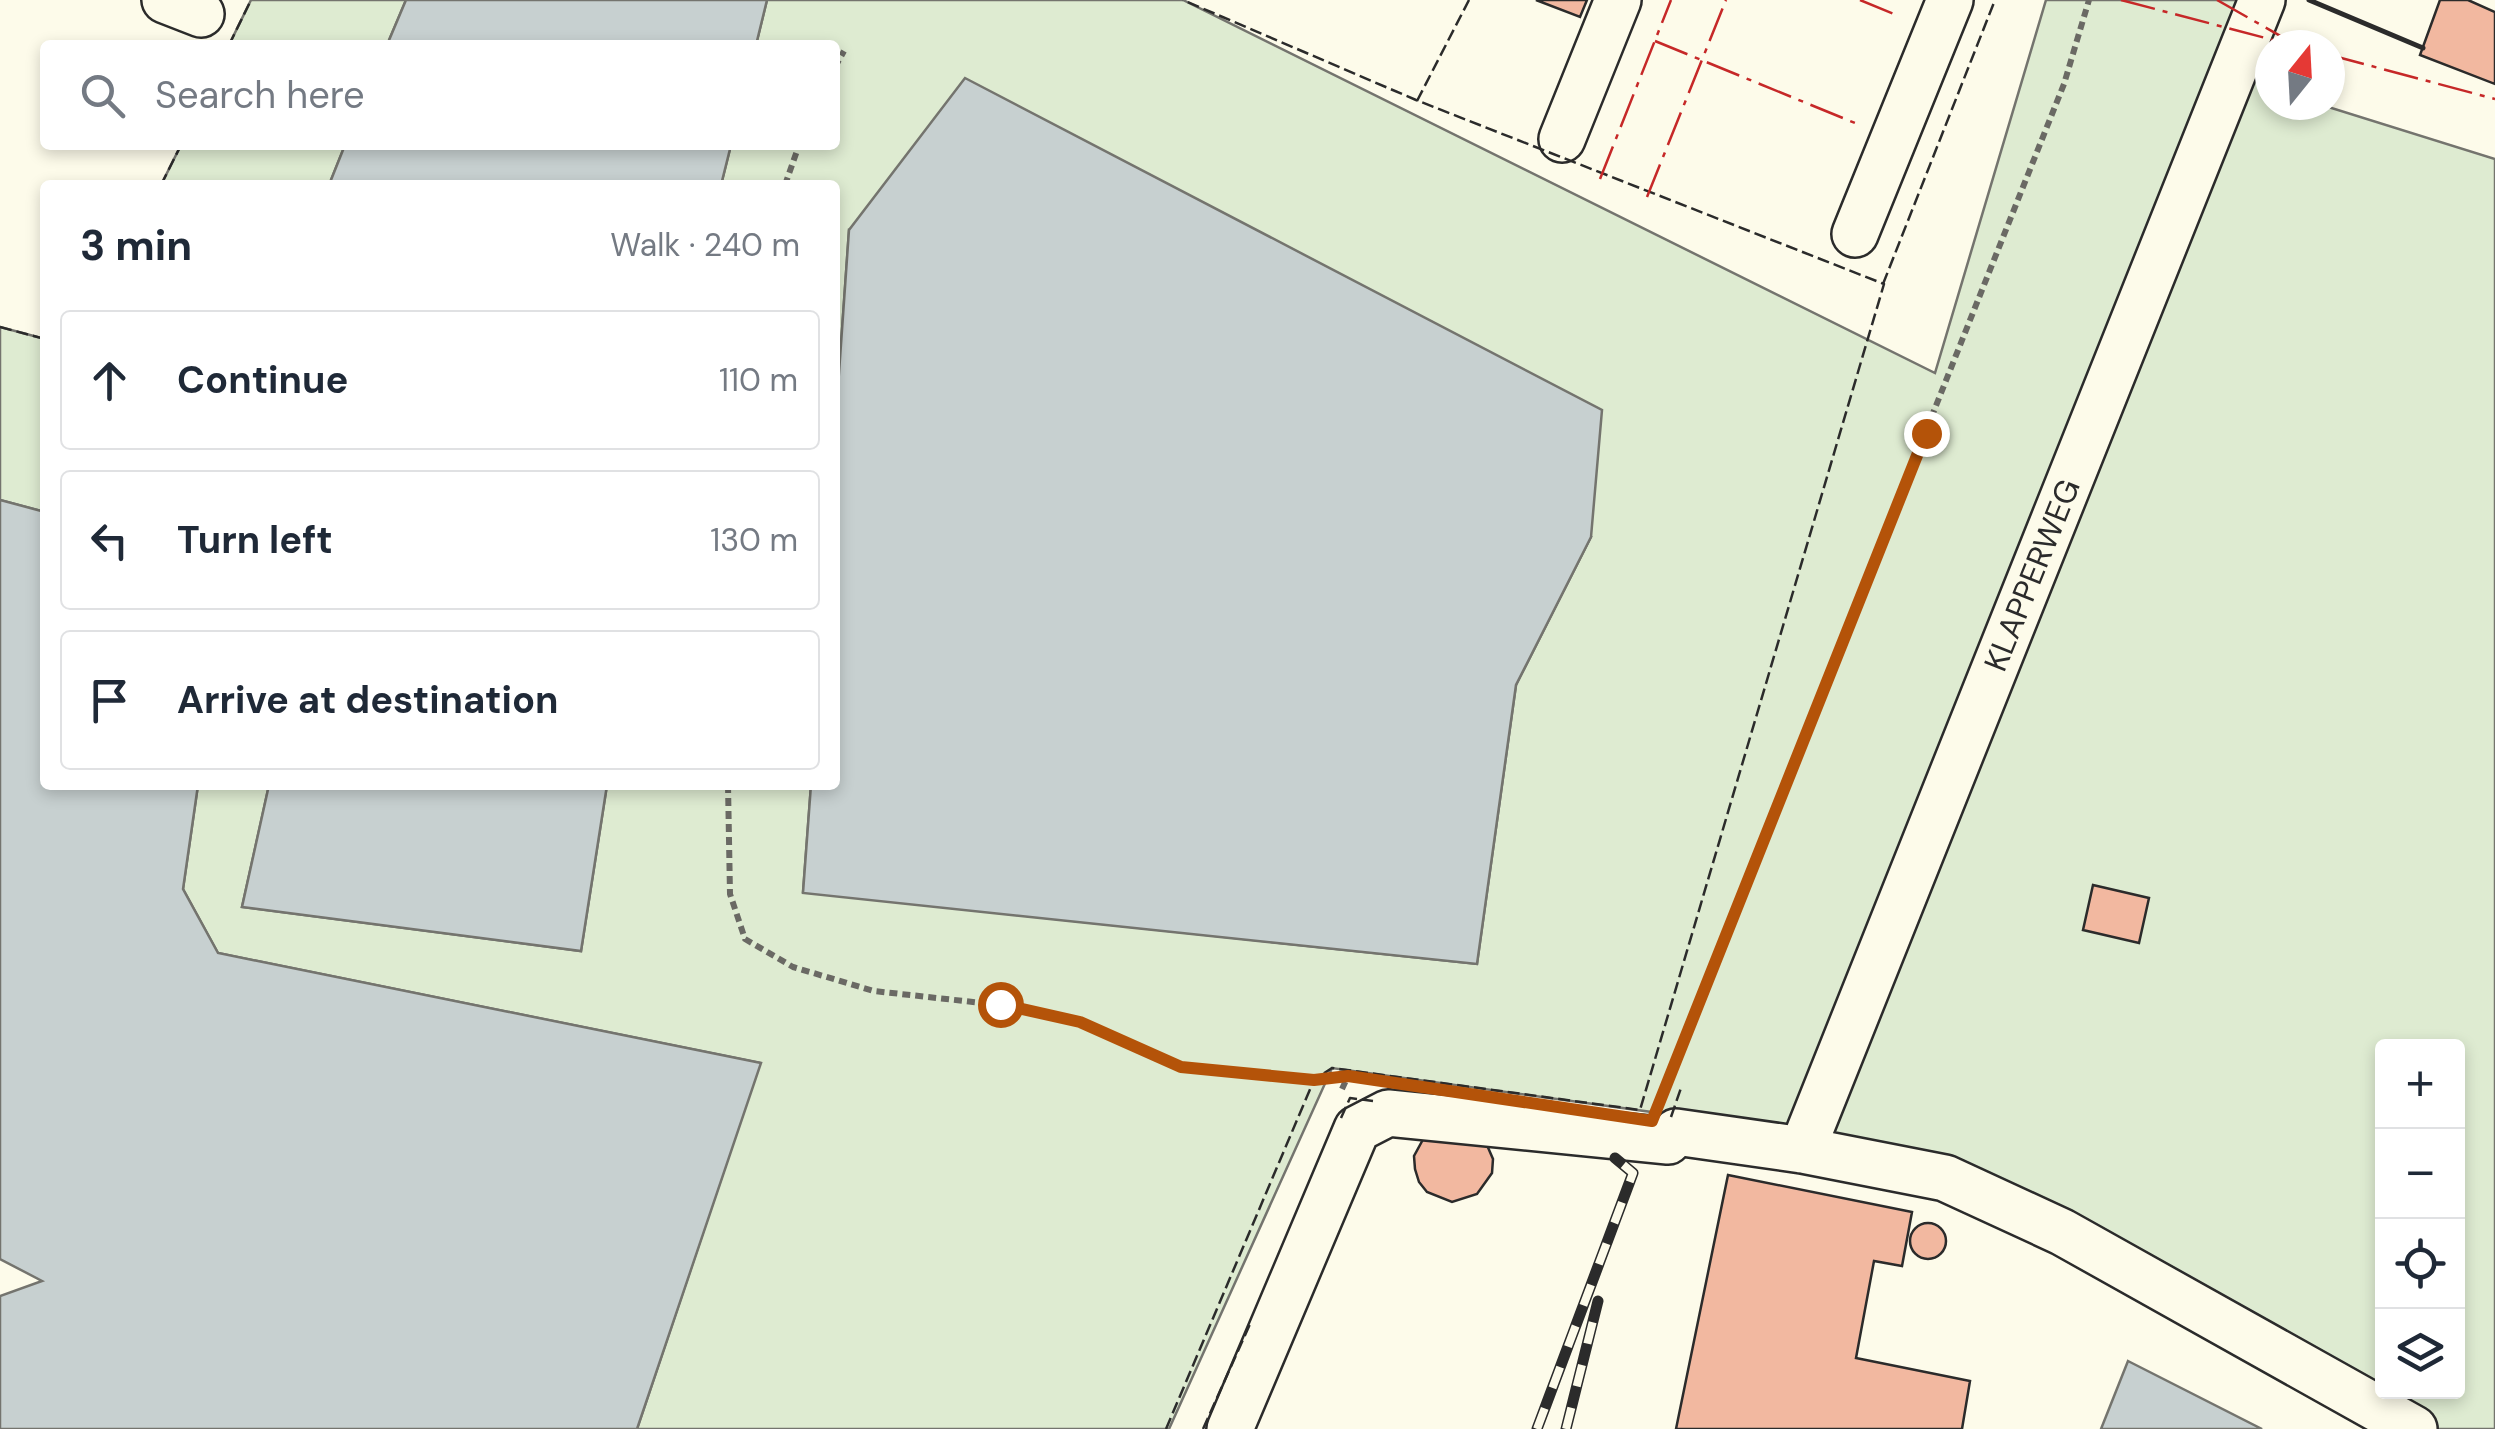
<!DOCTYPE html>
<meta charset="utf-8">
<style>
:root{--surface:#fff;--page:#f2f2f3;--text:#1f2937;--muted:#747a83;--line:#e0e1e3}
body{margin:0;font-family:"DM Sans",sans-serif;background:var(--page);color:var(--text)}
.controls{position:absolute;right:30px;bottom:30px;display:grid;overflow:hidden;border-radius:10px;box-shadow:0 5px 15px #0003}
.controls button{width:90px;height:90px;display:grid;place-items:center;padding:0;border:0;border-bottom:2px solid var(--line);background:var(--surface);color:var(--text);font:50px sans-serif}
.compass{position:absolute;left:2255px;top:30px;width:90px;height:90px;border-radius:50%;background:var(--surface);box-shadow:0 5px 15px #0003;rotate:18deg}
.stop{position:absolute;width:30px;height:30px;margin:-22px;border:8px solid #b45309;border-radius:50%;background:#fff}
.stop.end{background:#b45309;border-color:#fff;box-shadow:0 2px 10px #0008}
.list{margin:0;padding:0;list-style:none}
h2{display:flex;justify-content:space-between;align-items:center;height:130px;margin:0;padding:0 40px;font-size:42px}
h2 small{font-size:32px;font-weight:400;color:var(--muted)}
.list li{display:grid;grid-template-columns:65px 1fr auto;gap:30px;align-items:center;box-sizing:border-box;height:140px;margin:0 20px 20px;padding:0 20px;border:2px solid var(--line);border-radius:10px}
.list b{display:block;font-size:38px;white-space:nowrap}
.list em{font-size:32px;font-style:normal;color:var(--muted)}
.icon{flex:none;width:55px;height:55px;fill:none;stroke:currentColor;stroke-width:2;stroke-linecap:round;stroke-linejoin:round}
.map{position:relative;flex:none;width:2495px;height:1429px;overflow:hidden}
.search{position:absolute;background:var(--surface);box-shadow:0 5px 15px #0003;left:40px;top:40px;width:800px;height:110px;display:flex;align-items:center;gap:25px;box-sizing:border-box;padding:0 35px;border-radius:10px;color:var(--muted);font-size:38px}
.panel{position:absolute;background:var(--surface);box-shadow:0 5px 15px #0003;left:40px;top:180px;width:800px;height:610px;border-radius:10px}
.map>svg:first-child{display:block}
.green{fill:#deebd1;stroke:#74746e;stroke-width:2.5;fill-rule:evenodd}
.water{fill:#c7d0d0;stroke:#74746e;stroke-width:2.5}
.building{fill:#f2b8a0;stroke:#2b2b2b;stroke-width:2.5}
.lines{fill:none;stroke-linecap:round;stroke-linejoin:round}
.minor-casing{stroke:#2b2b2b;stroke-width:50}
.path{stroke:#6a6964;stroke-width:6;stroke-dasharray:8 5;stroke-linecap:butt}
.minor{stroke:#fdfbea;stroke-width:45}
.rail-casing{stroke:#2b2b2b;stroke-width:11}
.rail{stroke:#fdfbea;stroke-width:8;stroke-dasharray:22;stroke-linecap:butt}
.fence{stroke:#2b2b2b;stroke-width:2.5;stroke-dasharray:12 5;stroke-linecap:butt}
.wall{stroke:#2b2b2b;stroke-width:5}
.power{stroke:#c62828;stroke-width:2.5;stroke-dasharray:35 8 5 8;stroke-linecap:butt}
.route{stroke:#b45309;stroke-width:12}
.labels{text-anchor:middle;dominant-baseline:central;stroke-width:8;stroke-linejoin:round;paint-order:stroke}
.street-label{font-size:32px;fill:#2b2b2b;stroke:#fdfbea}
</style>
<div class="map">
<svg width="2495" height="1429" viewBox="0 0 2495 1429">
<rect width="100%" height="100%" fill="#fdfbea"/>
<path class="green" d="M251,0H406L387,45H229Z
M767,0H1183L1935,373L2046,0H2267L2265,87L2270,89V105H2322L2495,159V1429H2427L1819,1135L1332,1068L1169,1429H637L760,1063L218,953L183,889L198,785H269L242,907L581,951L607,785H811L803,892L1477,964L1516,685L1591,537L849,230L835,430V185H721L731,145H835V45H756ZM2382,1046H2458V1392H2382Z
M181,145H345L329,185H161Z
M0,327L45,339V512L0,500Z"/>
<path class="water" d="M406,0H767L756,45H387Z
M965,78L1602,410L1591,537L1516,685L1477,964L803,893L811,785H835V430L849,230Z
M345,145H731L721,185H329Z
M0,500L45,512V785H198L183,889L218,953L761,1063L637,1429H0V1296L42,1281L0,1259Z
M269,785H607L581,951L242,907Z
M2128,1361L2262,1429H2101Z"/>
<path class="building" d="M1536,0H1587L1580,17Z
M2440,0H2468L2495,12V84L2420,55Z
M2093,885L2149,898L2139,943L2083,930Z
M1426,1134L1483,1136L1493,1159L1492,1173L1477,1194L1452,1202L1427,1192L1419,1182L1415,1169L1414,1156Z
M1728,1175L1912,1212L1902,1266L1874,1261L1856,1358L1970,1381L1962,1429H1676Z
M1910 1241a18 18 0 1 1 36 0a18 18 0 1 1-36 0Z"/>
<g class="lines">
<g class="minor-casing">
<path id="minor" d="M165,0L201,14
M1562,139L1618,0
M1855,234L1950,0
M1802,1150L2262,0
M1230,1429L1357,1129L1388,1113L1668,1141L1676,1132L1802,1150L1945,1178L2062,1232L2414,1429"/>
</g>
<path class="path" d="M835,67L844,51
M785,185L799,145
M728,785L730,894L745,939L793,967L874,991L1000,1005L1079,1021L1181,1067L1314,1080L1347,1076
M1342,1089L1348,1076L1361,1078
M1662,1094L2064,84L2089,0"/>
<use href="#minor" class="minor"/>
<g class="rail-casing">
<path id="rail" d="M1537,1429L1633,1173L1615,1158
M1566,1429L1598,1301"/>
</g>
<use href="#rail" class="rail"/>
<path class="fence" d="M229,45L251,0
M1417,101L1469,0
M161,185L181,145
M1883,284L1995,0
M0,327L45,339
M1671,1117L1682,1085
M1341,1118L1350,1098L1373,1101
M1166,1429L1314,1080L1332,1068L1640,1110L1884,284L1416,100L1183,0
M1203,1429L1250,1324"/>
<path class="wall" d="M2309,0L2423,48"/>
<path class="power" d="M1860,0L1899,16
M2121,0L2292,45
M2217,0L2291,42
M1655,41L1855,123
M2330,55L2495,99
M1600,179L1671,0
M1647,197L1726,0"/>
</g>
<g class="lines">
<path class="route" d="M1000,1004L1080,1022L1181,1067L1314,1080L1348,1076L1652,1121L1926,433"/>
</g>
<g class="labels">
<g class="street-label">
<text transform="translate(2032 575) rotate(-68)">KLAPPERWEG</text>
</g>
</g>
</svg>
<div class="controls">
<button>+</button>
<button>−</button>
<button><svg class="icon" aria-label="locate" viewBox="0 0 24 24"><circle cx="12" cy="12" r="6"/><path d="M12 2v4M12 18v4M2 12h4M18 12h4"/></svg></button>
<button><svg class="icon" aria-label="layers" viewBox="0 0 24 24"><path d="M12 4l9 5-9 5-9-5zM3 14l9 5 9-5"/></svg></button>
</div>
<svg class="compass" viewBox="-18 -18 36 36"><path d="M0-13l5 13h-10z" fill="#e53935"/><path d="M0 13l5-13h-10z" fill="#747a83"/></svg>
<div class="stop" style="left:1000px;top:1004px"></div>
<div class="stop end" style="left:1926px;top:433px"></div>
<div class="search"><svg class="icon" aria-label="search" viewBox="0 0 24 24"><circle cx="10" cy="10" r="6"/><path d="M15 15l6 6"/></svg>Search here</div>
<section class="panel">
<h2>3 min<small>Walk · 240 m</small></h2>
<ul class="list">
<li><svg class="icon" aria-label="ahead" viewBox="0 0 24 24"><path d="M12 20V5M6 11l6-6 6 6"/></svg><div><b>Continue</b></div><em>110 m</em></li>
<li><svg class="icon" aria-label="left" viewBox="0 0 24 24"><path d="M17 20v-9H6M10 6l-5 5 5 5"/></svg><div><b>Turn left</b></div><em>130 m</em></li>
<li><svg class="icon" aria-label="arrive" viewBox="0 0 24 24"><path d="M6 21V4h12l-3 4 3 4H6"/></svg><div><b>Arrive at destination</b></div></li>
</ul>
</section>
</div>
